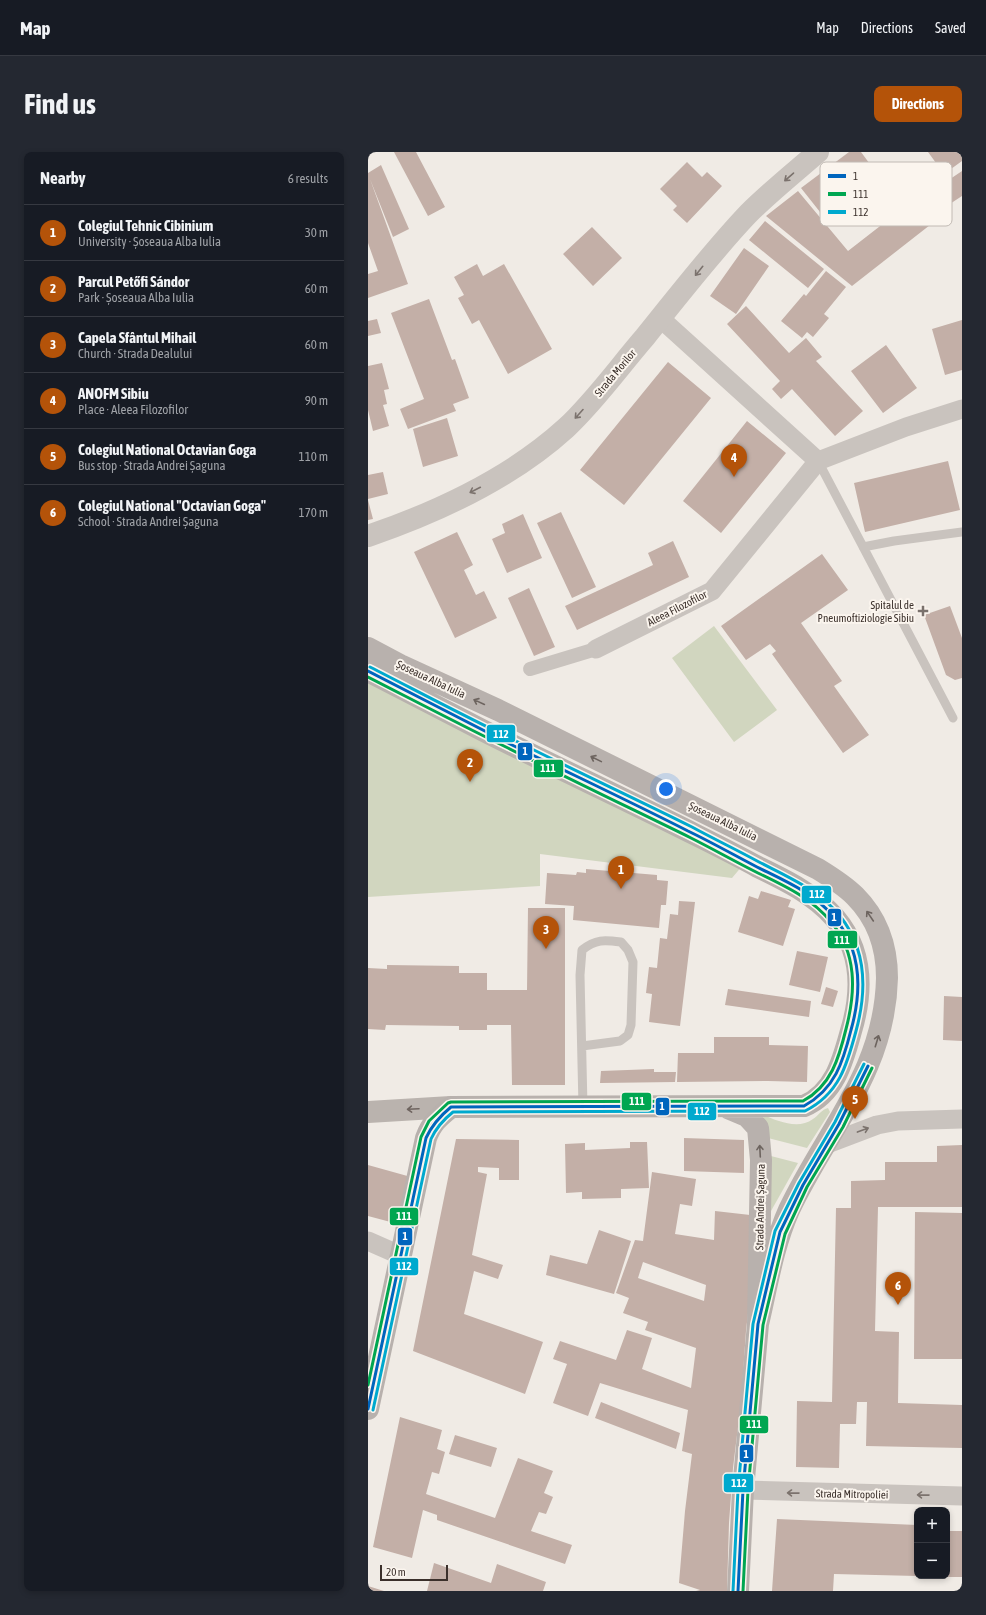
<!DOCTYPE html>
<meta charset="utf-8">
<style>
:root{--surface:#171b24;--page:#242831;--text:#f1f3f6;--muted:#9ea1a6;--line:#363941;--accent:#b45309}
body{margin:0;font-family:"Asap Condensed",sans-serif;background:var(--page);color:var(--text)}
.controls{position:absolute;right:12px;bottom:12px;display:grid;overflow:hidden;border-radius:8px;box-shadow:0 2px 6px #0003}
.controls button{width:36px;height:36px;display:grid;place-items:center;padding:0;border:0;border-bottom:1px solid var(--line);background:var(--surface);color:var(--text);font:20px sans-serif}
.scale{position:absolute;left:12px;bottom:10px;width:68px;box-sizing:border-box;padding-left:4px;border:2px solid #3b302b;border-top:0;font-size:11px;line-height:14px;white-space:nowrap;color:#3b302b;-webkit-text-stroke:3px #fbf5ee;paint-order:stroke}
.you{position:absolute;left:298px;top:637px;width:14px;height:14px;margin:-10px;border:3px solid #fff;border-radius:50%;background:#1a73e8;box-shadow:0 0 0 6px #1a73e833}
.badge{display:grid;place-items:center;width:26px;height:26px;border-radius:50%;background:var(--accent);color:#fff;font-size:13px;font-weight:700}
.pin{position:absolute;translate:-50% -33px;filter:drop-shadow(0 1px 2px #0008)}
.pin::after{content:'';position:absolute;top:21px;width:14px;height:12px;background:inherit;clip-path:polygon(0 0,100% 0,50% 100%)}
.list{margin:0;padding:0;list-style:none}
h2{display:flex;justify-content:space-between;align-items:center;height:52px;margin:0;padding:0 16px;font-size:17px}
h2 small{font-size:13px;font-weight:400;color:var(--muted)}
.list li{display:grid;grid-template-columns:26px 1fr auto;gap:12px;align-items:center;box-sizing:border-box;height:56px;padding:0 16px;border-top:1px solid var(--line)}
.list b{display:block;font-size:15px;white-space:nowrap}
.list p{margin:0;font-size:13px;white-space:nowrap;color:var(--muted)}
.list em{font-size:13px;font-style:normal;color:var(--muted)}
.map{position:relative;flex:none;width:594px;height:1439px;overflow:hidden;border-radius:8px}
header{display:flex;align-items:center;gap:24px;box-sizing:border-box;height:56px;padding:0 20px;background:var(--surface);border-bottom:1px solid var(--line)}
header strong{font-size:19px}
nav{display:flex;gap:22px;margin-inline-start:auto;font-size:14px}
.intro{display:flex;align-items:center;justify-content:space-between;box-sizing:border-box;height:96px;padding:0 24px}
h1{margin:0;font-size:28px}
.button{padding:10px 18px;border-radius:8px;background:var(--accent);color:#fff;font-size:14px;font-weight:700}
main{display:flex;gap:24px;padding:0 24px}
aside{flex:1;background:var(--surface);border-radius:8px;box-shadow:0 2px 6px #0003}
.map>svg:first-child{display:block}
.green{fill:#d1d6bf}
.building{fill:#c3afa7;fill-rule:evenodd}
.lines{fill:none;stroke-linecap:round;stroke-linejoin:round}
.service{stroke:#c9c3be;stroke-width:9}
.pedestrian{stroke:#c9c3be;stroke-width:14}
.minor{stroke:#c9c3be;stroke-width:19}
.tertiary{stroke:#c9c3be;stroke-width:22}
.secondary{stroke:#bab3ae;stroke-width:22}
.primary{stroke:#b8b1ad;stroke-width:22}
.bus-1-casing{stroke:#fbf5ee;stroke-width:6}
.bus-2-casing{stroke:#fbf5ee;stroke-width:6}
.bus-3-casing{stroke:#fbf5ee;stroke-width:6}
.bus-1{stroke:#0065bd;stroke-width:3}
.bus-2{stroke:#00a651;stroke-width:3}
.bus-3{stroke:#00a9ce;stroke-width:3}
.oneway{stroke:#7b726d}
.oneway2{stroke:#6d645f}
.oneway3{stroke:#6e645f}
.poi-dot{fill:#7a716c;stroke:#fbf5ee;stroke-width:1.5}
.labels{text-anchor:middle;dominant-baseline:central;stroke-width:4;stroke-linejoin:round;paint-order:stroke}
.street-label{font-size:11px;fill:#3b302b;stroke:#fbf5ee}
.poi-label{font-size:11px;fill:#3b302b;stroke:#fbf5ee;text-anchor:end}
.key{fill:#fbf5ee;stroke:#c1bab4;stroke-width:1}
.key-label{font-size:11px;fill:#3b302b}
.line-badge{stroke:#fbf5ee;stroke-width:1.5}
.badge-label{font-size:11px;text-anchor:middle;font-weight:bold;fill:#fff}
</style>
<header>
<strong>Map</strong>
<nav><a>Map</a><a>Directions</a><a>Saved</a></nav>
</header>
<div class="intro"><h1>Find us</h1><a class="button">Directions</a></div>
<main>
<aside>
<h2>Nearby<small>6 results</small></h2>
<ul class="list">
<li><span class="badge">1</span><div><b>Colegiul Tehnic Cibinium</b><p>University · Șoseaua Alba Iulia</p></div><em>30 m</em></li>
<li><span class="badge">2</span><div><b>Parcul Petőfi Sándor</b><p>Park · Șoseaua Alba Iulia</p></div><em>60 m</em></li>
<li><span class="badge">3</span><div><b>Capela Sfântul Mihail</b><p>Church · Strada Dealului</p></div><em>60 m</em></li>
<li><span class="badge">4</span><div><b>ANOFM Sibiu</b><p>Place · Aleea Filozofilor</p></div><em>90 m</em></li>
<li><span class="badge">5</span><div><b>Colegiul National Octavian Goga</b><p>Bus stop · Strada Andrei Șaguna</p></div><em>110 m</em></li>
<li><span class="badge">6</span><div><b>Colegiul National &quot;Octavian Goga&quot;</b><p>School · Strada Andrei Șaguna</p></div><em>170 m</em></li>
</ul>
</aside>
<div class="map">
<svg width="594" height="1439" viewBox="0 0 594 1439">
<rect width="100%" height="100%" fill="#f0ebe5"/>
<path class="green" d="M346,474L409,558L366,590L304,506Z
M0,528L375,713L364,726L172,702V734L0,745Z
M460,956L462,960L439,996L400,986L395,963C410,969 430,978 445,967C450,964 454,957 460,956Z
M399,1003L430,1011L403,1059L400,1060Z"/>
<path class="building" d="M26,0H48L77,55L60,64Z
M481,0H493L507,19L452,60L433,36Z
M560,0H594V9L576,22Z
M319,10L334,25L339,20L354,34L319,71L305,58L309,54L292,37Z
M13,13L41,77L25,85L2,27L40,132L0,146V122L10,119L0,91V21Z
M594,19V44L562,65L551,48Z
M430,39L480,99L543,50L562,73L484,134L398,64Z
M397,69L456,117L440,136L381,88Z
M224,75L254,106L225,134L195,102Z
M376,96L401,114L368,162L342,144Z
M109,112L115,124L136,112L184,197L140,222L111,168L104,172L90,146L96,143L86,125Z
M458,119L478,135L456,162L461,166L445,185L439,180L434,186L413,169L436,142L438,144Z
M61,147L84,208L87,207L101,246L85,252L88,259L40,277L32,257L56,247L23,161Z
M378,154L421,201L438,186L454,205L448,209L495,259L467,284L424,237L413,247L404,237L412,229L359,172Z
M9,167L13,181L0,184V169Z
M594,168V218L577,223L564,177Z
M518,193L549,236L515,261L483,219Z
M300,210L343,246L256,353L212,318Z
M14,211L21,237L16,238L19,252L15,253L21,274L5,279L0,258V214Z
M79,266L90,304L55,315L45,277Z
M379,269L418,301L353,381L315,349Z
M580,309L592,358L497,380L486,331Z
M15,320L20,342L0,347V323Z
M0,348L5,367L0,368Z
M193,360L228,435L204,446L169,371Z
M155,362L174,406L139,421L124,387L137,381L134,372Z
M89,380L105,413L96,418L108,443L116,439L129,466L87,486L46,400Z
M305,389L321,425L209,478L197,454L285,413L280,401Z
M454,402L480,438L433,471L474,529L466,534L501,583L475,601L404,502L408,499L402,492L378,508L353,474Z
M161,436L187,495L166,504L140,446Z
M582,454L594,486V526L587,528L578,523L556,463Z
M218,717L289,723V728L300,729L298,753H293L291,776L205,768L206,754L177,752L179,721L208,723L209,720L218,721Z
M393,739L423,748L420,755L427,757L415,794L370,780L381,744L390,747Z
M311,749L327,750L312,874L281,870L284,842L278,841L281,815L289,816L292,786L299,787L302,762L310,763Z
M160,756H197V933H144L143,873H119V878H91V874L18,873L17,878L0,877V816L19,817V813L91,814V821H119V838H159Z
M429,799L460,805L452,840L421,833Z
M458,835L470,839L465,855L453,852Z
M360,837L443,849L441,865L357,853Z
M576,844L594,845V889L575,888Z
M346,885H401V893L440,894L439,930L400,929L309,930L310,901H346Z
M286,917V920H308L307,930L232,931L233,919Z
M316,986L376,988V1021L316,1019Z
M88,987L151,988V1028H131V1016L110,1015V1020L119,1022L104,1103L135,1113L130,1127L106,1119L96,1162L175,1190L157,1242L45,1199Z
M262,990H279L281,1036L253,1037V1046L214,1047V1040L198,1041L197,992L217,991V998L262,996Z
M594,993V1055H510L507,1179L531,1180L530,1251L594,1253V1296L498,1294L499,1250H489L488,1272H472L471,1316L428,1315L429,1249L464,1250L468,1056H483V1029L517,1028V1010H569V994Z
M0,1013L43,1025L30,1072L0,1064Z
M284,1020L328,1027L324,1054L312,1052L307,1082L346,1088L347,1059L391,1064L378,1179L373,1250L365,1316L361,1371L359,1439H328L332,1438L311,1431L317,1359L324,1302L314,1299L320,1258L232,1231L220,1264L185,1251L199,1212L185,1207L192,1189L248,1208L259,1178L284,1186L274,1217L323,1236L328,1196L277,1178L280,1170L255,1161L261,1146L248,1141L267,1088L275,1089ZM275,1110L338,1133L336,1149L270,1126Z
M547,1060L594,1061V1207H546Z
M231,1078L263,1089L246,1142L178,1123L182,1103L219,1112Z
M233,1250L312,1281L308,1297L227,1266Z
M32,1265L74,1278L69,1297L77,1300L71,1322L64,1320L58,1342L127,1366L150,1306L185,1319L176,1341L185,1345L178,1362L171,1360L163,1379L204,1393L197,1412L69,1368V1363L55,1358L44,1406L5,1395Z
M87,1283L129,1296L123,1315L81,1302Z
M409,1367L549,1373V1424L466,1422L465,1439H404Z
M579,1379H594V1425H579Z
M66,1411L123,1431L129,1412L178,1430L175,1439H59Z
M0,1434L16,1439H0Z"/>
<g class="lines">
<path class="service" d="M450,309L585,566
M495,395L526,389L594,380
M214,894L252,889L260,883L263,873L265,810L260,798L253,790C236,788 228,787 214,798L212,823L215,955"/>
<path class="pedestrian" d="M162,517L228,497"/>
<path class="minor" d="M292,166L450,309
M228,497L344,439L450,309L538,275L594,257
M459,992L509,973L530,969L594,967
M0,1089L34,1104
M375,1338L594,1344"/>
<path class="tertiary" d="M0,384C70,360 142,327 198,276C227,249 251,215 277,185C311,143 343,101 380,62C402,40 427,20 450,0"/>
<path class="secondary" d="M0,960L83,955"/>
<path class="primary" d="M0,496L32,513L130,558L450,717C463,725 476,733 487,744C509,766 519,795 519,826C517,920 458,979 421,1058C405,1094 399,1134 390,1172
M0,519C39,539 77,559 116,579C187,615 259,648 330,684C350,694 370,704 390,715C417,728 446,742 467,766C495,799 495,839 483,879C475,908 467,941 436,954L83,955C71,965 64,970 58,986L0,1257
M360,956L379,964L390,976L393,1008L390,1172L375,1338L370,1439"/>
<g class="bus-1-casing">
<path id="bus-1" d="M0,519C47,543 95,568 142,592C201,621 261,649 320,679C343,690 366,703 389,715C417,729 446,741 466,765C494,798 494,839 483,878C475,910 467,937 436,954L83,955C72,964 64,973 58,986L0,1257
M370,1439L375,1338L390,1172L412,1080L435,1033L471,972L500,914"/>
</g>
<g class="bus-2-casing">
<path id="bus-2" d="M0,525C47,549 93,573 140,596C201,627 262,656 323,686C345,697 366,709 388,720C415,733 444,746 463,770C489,801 488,839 478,877C471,906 463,934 435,949L83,950L80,951L61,969L53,985L0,1233
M375,1439L380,1338L395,1173L417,1082L439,1035L475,975L504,916"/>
</g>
<g class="bus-3-casing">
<path id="bus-3" d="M2,515C49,539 96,564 144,587C203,617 264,645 324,675C346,687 369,698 391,710C420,725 451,738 472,764C499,798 499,839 488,879C479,913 471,942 437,959L85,960C75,968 68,976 63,987L5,1258
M365,1439L370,1338L385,1172L407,1079L431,1031L467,970L496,912"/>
</g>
<use href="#bus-1" class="bus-1"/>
<use href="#bus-2" class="bus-2"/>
<use href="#bus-3" class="bus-3"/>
</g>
<defs><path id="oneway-shaft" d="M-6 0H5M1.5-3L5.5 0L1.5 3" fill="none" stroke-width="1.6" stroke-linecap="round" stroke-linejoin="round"/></defs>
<g class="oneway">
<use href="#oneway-shaft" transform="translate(421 25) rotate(139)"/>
<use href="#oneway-shaft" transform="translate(331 119) rotate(129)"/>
<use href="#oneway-shaft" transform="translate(211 262) rotate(132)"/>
<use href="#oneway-shaft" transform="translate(107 338) rotate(153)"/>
<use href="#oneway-shaft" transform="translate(495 978) rotate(-20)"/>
<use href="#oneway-shaft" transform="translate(425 1341) rotate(-179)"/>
<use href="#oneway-shaft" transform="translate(555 1343) rotate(-179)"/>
</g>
<g class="oneway2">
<use href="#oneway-shaft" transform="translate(111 550) rotate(-155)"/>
<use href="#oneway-shaft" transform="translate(228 607) rotate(-154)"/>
<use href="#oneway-shaft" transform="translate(502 764) rotate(-124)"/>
<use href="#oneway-shaft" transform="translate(509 889) rotate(-73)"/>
<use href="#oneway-shaft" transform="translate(392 999) rotate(-93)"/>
</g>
<use class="oneway3" href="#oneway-shaft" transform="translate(45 957) rotate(177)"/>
<path class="poi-dot" d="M553 453h4v4h4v4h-4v4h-4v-4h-4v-4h4z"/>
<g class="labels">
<g class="street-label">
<text transform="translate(247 221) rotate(-50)">Strada Morilor</text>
<text transform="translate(309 456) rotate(-27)">Aleea Filozofilor</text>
<text transform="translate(63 527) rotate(25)">Șoseaua Alba Iulia</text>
<text transform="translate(355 669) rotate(26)">Șoseaua Alba Iulia</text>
<text transform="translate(392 1055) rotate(-89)">Strada Andrei Șaguna</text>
<text transform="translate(484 1342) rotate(1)">Strada Mitropoliei</text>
</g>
<g class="poi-label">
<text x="546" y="453">Spitalul de<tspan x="546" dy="13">Pneumoftiziologie Sibiu</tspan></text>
</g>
</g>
<rect x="452" y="10" width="132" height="64" rx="6" class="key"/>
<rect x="460" y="22" width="18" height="4" fill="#0065bd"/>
<rect x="460" y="40" width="18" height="4" fill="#00a651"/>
<rect x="460" y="58" width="18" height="4" fill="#00a9ce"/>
<g class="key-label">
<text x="485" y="28">1</text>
<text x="485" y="46">111</text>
<text x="485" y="64">112</text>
</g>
<g class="line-badge">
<rect x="118" y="572" width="30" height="19" rx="4" fill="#00a9ce"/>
<rect x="149" y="590" width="16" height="19" rx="4" fill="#0065bd"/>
<rect x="165" y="607" width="31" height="19" rx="4" fill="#00a651"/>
<rect x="433" y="733" width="31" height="19" rx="4" fill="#00a9ce"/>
<rect x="459" y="756" width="15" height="19" rx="4" fill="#0065bd"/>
<rect x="459" y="778" width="31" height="19" rx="4" fill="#00a651"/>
<rect x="253" y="940" width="31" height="19" rx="4" fill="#00a651"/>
<rect x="287" y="945" width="15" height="19" rx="4" fill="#0065bd"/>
<rect x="319" y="950" width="30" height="19" rx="4" fill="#00a9ce"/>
<rect x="21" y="1055" width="30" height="19" rx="4" fill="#00a651"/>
<rect x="29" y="1075" width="16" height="19" rx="4" fill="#0065bd"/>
<rect x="21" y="1105" width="30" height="19" rx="4" fill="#00a9ce"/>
<rect x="371" y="1263" width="30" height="19" rx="4" fill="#00a651"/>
<rect x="371" y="1292" width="15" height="19" rx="4" fill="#0065bd"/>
<rect x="355" y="1321" width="31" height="20" rx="4" fill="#00a9ce"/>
</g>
<g class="badge-label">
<text x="133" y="586">112</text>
<text x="157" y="603">1</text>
<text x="180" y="620">111</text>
<text x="449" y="746">112</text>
<text x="466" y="769">1</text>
<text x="474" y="792">111</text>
<text x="269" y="953">111</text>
<text x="294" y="958">1</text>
<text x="334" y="963">112</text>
<text x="36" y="1068">111</text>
<text x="37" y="1088">1</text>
<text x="36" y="1118">112</text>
<text x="386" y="1276">111</text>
<text x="378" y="1306">1</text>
<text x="371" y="1335">112</text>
</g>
</svg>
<div class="controls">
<button>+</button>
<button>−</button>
</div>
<div class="scale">20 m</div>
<div class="you"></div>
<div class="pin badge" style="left:253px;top:737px">1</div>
<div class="pin badge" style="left:102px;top:630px">2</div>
<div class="pin badge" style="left:178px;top:797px">3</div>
<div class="pin badge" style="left:366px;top:325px">4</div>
<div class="pin badge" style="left:487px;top:967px">5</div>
<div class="pin badge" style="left:530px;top:1153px">6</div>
</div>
</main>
